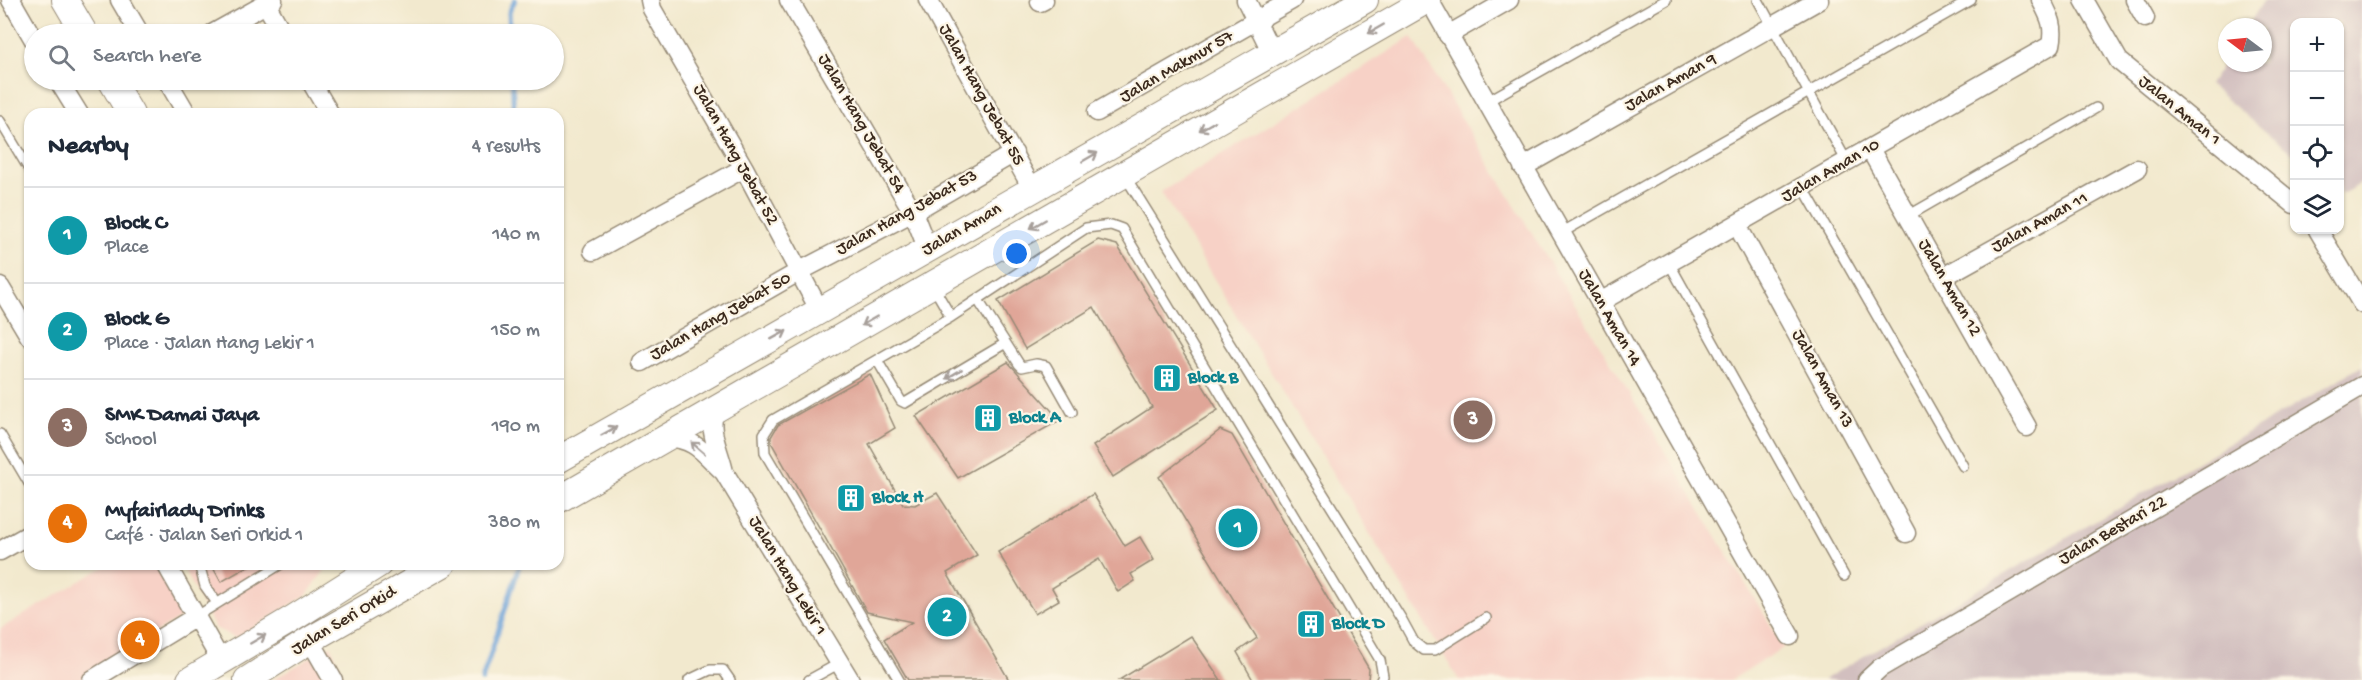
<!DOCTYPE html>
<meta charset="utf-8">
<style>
:root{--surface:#fff;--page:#f2f2f3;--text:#1f2937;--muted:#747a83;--line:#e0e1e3;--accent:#c8321e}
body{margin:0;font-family:"Gochi Hand",sans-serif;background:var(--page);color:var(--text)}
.controls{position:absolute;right:18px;top:18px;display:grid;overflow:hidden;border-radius:12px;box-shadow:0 2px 4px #0004}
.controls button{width:54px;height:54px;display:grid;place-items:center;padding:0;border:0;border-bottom:2px solid var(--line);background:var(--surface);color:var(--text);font:30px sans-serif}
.compass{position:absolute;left:2218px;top:18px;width:54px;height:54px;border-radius:50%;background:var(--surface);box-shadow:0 2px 4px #0004;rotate:286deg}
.you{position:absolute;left:1017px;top:254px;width:21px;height:21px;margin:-15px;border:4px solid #fff;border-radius:50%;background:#1a73e8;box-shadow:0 0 0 9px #1a73e833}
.badge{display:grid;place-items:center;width:39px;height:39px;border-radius:50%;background:var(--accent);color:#fff;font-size:20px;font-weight:700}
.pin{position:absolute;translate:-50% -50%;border:3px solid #fff;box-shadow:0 2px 6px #0006}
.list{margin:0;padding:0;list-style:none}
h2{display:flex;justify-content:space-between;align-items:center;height:78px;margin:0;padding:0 24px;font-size:26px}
h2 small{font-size:20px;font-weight:400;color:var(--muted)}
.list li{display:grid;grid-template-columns:39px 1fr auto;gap:18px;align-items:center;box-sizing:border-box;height:96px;padding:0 24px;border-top:2px solid var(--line)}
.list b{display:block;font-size:22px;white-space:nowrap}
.list p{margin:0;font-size:20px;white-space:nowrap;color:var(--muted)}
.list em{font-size:20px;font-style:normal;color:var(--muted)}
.icon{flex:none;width:33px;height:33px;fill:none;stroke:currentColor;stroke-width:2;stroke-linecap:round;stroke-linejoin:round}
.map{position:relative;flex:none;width:2362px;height:680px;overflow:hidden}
.search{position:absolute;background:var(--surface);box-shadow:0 2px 4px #0004;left:24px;top:24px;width:540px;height:66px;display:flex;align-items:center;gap:15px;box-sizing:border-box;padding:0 21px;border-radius:33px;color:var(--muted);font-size:22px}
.panel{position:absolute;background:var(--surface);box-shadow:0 2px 4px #0004;left:24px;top:108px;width:540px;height:462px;border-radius:18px}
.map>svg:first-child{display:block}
.built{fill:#f7d1c6}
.industrial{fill:#d2bfbf}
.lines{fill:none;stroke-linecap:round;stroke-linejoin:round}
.stream{stroke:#6aa1d8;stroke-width:5}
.building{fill:#e0a698}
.lane-casing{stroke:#968a76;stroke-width:12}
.street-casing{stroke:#968a76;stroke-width:21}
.secondary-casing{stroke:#968a76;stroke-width:28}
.lane{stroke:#fff;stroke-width:9}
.street{stroke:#fff;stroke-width:18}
.secondary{stroke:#fff;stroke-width:26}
.oneway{stroke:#a79f9a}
.labels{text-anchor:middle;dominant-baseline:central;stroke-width:4.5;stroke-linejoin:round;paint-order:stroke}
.street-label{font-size:18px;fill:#3b2a1e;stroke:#fcf5e5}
.culture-label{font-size:18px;font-weight:bold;fill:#0d838f;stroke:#fcf5e5;text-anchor:start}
</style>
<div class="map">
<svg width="2362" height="680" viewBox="0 0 2362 680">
<rect width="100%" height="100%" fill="#fcf5e5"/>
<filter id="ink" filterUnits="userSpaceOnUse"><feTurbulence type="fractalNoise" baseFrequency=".0167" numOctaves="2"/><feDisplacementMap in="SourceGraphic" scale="12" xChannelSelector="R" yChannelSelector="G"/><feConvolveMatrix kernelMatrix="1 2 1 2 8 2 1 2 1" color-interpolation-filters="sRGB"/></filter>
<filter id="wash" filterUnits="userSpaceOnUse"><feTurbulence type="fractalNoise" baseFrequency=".008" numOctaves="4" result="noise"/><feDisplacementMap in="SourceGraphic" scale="24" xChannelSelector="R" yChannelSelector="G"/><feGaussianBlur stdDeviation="1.35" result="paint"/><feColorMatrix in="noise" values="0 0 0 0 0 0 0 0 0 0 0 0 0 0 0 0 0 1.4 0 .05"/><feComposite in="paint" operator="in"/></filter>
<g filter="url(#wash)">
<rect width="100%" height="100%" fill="#f2e9ce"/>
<path class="built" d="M1412,37L1784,647L1731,680H1459L1161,192Z
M109,564H159L188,613L79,680H0V629Z
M181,564H329L307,595L236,638L215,628Z
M331,646L345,680H272Z"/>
<path class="industrial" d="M2264,0H2362V183L2342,194L2340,193V22H2294V155L2209,85L2227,57V63H2263V27H2247Z
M2362,366V680H1823Z"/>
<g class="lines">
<path class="stream" d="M510,34L509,12L515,0
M512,80L514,114
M482,680L520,564"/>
</g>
<g id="blocks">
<path class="building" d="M1098,240L1117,245L1218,410L1113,477L1093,446L1152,407L1094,307L1025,349L998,301Z
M1008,362L1060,420L958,478L916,416Z
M870,374L895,428L869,444L903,504L915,505L937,493L977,555L947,573L1009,680H908L884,639L912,622L867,612L771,442V437L778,425Z
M1220,430L1232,435L1369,669L1368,680H1253L1237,652L1257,638L1159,477Z
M1093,494L1125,546L1140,537L1154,560L1131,574L1135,581L1118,592L1099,559L1052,588L1059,600L1035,614L998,552Z
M211,564H252L221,582Z
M1191,636L1221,680H1119Z"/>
</g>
</g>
<g filter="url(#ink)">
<use href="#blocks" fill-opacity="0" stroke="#968a76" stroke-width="1.5"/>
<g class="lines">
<g class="lane-casing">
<path id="lane" d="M1758,0L1847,162
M1486,102L1666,0
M0,121L30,171
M1125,176L1402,620L1414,642L1424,650H1435L1486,618
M1803,187L1963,466
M1908,216L2096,108
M1561,233L1971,0
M1669,263L1844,576
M933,286L951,317
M978,300L1019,364L1022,367L1036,364L1046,366L1072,412
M877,360L901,401L905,403L1004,344
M0,434L30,485
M199,564L205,586L217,603
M197,616L281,564
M689,680L710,670H723L730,680
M809,680L840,663
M899,680L765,453L764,434L773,420L951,317L1086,228L1111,225L1122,229L1380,660L1383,676L1381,680"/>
</g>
<g class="street-casing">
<path id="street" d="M11,0L34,40
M120,0L140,34
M650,0L652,9L744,168L820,311
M789,0L913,212L928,250
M928,0L1033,190
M1246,0L1272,53
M1429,0L1790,636
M2084,0L2119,61L2294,204
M2135,0L2145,18
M1040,2L1044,0
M266,4L283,34
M212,34L273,0
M1448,35L1509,0
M58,80L79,114
M167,80L187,114
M310,80L330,114
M1097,112L1292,0
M1870,149L2027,427
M1523,167L1819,0
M1737,225L1906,533
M2318,230L2362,304
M593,251L744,168
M1943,277L2137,169
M0,287L30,337
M1600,302L2051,45C2055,26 2050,17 2041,0
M642,362L800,271L913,212L1014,153
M715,410C707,430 720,452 724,472
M666,437C697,439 703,453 724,472L850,680
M0,551L30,534
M166,564L221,661
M310,640L333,680
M92,680L197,616
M1867,680L1880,668L2362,386"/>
</g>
<g class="secondary-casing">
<path id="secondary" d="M65,0L85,34
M111,80L131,114
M558,460L1365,0
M558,500L1427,0
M190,680L292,619L379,564
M247,680L315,637L443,564"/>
</g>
<use href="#lane" class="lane"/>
<use href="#street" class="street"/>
<use href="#secondary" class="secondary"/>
</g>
<defs><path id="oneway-shaft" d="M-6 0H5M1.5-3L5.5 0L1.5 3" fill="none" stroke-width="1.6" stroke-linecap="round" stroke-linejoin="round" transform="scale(1.5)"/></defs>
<g class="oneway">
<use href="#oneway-shaft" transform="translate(1376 29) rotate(150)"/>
<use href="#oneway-shaft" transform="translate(1207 126) rotate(150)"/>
<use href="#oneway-shaft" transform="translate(1090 157) rotate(-30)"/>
<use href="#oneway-shaft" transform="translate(1038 224) rotate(150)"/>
<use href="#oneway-shaft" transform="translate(869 321) rotate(150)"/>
<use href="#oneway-shaft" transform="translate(779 335) rotate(-29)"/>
<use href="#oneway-shaft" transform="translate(954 374) rotate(149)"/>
<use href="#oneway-shaft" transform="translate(609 431) rotate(-29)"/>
<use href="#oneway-shaft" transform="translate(698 448) rotate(-139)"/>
<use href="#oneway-shaft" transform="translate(258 639) rotate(-30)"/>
</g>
</g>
<defs>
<g id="building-square" transform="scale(1.5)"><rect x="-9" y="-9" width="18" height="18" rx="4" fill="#0f9aa8" stroke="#fcf5e5"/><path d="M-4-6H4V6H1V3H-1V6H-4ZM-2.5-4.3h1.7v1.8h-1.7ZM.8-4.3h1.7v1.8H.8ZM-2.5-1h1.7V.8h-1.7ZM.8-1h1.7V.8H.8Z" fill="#fff"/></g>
</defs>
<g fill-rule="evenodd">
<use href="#building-square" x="1167" y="378"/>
<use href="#building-square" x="988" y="418"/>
<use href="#building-square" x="851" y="498"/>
<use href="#building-square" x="1311" y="624"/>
</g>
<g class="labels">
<g class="street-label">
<text transform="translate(1177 67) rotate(-30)">Jalan Makmur 57</text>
<text transform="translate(1671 83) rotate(-29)">Jalan Aman 9</text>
<text transform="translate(981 95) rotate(61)">Jalan Hang Jebat 55</text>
<text transform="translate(2179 111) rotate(39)">Jalan Aman 1</text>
<text transform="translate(861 124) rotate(60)">Jalan Hang Jebat 54</text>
<text transform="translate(735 155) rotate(61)">Jalan Hang Jebat 52</text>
<text transform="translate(1831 171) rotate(-30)">Jalan Aman 10</text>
<text transform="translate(907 213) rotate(-29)">Jalan Hang Jebat 53</text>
<text transform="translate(2040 223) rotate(-29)">Jalan Aman 11</text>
<text transform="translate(962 230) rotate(-30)">Jalan Aman</text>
<text transform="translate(1949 288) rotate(60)">Jalan Aman 12</text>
<text transform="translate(721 317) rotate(-30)">Jalan Hang Jebat 50</text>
<text transform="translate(1609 318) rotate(60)">Jalan Aman 14</text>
<text transform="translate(1822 379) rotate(61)">Jalan Aman 13</text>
<text transform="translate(2113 531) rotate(-30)">Jalan Bestari 22</text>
<text transform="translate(787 576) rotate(59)">Jalan Hang Lekir 1</text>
<text transform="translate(344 621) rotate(-31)">Jalan Seri Orkid</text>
</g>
<g class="culture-label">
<text x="1188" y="378">Block B</text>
<text x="1009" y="418">Block A</text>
<text x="872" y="498">Block H</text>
<text x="1332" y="624">Block D</text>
</g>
</g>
</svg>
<div class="controls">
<button>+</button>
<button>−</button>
<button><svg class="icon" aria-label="locate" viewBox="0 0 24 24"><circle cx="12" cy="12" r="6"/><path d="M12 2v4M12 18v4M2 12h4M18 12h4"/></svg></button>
<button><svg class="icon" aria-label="layers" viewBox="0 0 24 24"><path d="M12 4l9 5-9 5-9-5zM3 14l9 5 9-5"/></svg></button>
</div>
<svg class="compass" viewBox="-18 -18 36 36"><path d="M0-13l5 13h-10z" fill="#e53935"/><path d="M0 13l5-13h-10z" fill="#747a83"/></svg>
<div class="you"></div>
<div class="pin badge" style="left:1238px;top:528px;background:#0f9aa8">1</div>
<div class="pin badge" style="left:947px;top:617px;background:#0f9aa8">2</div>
<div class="pin badge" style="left:1473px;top:420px;background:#8d6e63">3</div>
<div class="pin badge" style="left:140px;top:640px;background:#e8710a">4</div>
<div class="search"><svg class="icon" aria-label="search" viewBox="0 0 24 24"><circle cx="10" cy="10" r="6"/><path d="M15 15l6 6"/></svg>Search here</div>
<section class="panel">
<h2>Nearby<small>4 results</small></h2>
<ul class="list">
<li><span class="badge" style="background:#0f9aa8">1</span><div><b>Block C</b><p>Place</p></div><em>140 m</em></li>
<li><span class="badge" style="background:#0f9aa8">2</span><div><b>Block G</b><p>Place · Jalan Hang Lekir 1</p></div><em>150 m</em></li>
<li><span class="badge" style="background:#8d6e63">3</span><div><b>SMK Damai Jaya</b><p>School</p></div><em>190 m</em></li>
<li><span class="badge" style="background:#e8710a">4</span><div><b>Myfairlady Drinks</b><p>Café · Jalan Seri Orkid 1</p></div><em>380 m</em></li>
</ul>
</section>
</div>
